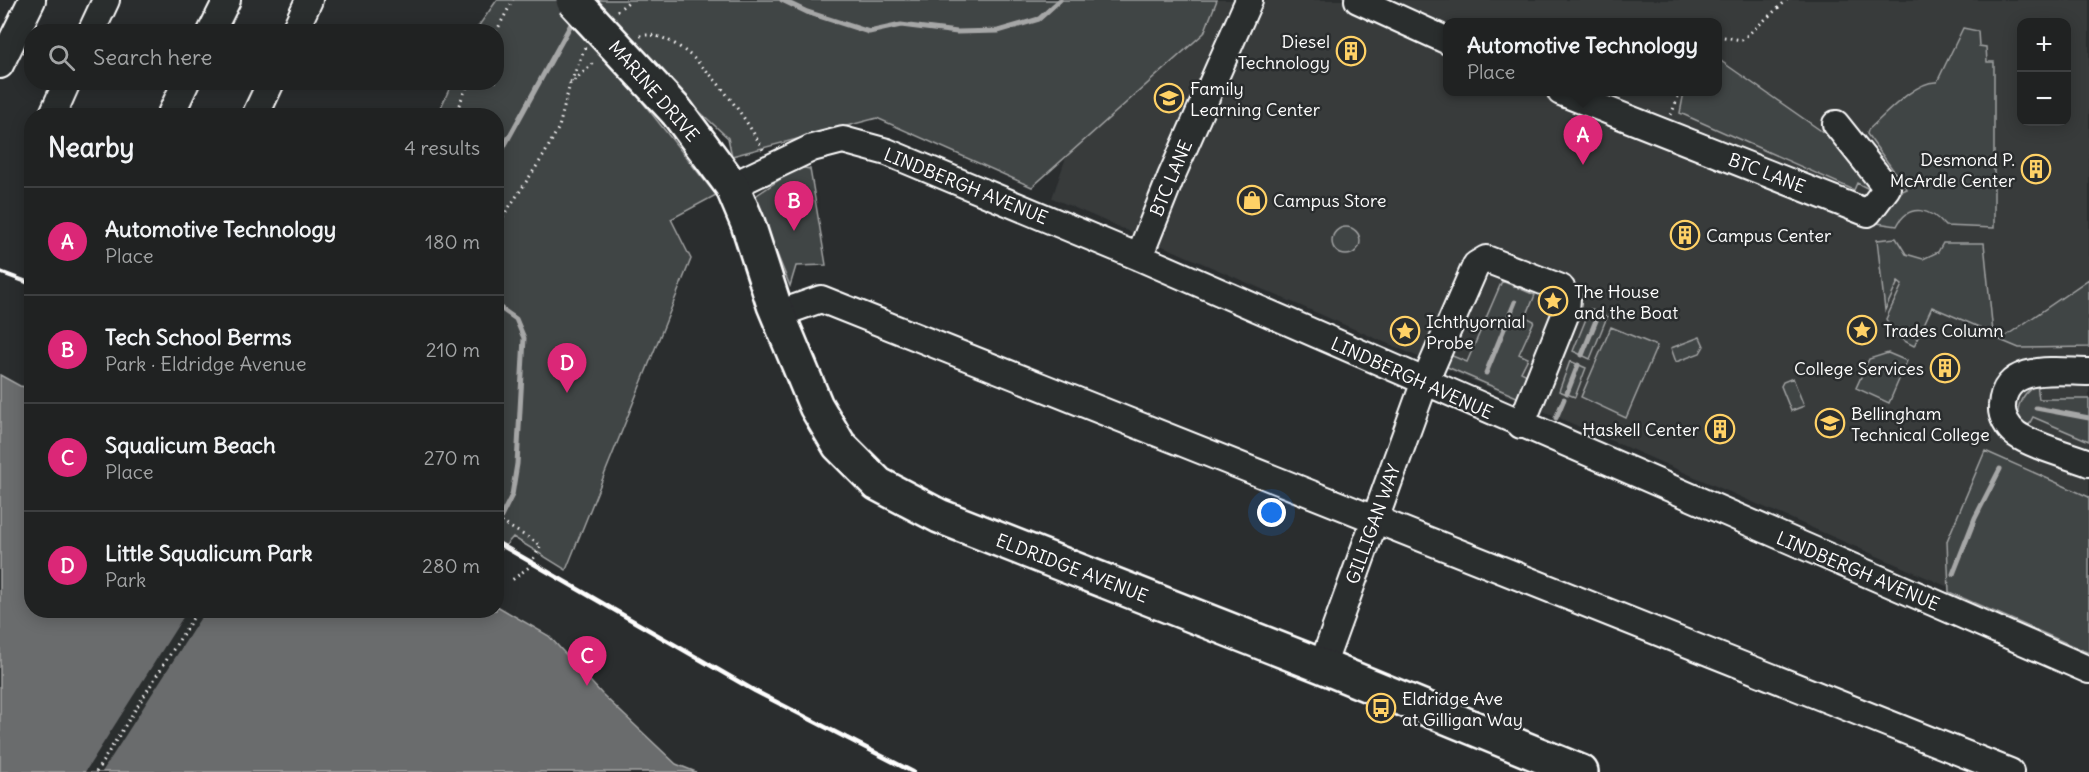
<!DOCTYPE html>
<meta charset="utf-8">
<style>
:root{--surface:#202222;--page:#2d2f2f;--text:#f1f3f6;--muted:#a2a4a5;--line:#3d3f40;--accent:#db2777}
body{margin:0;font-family:Delius,sans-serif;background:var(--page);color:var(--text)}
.controls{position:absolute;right:18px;top:18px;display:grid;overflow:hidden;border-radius:12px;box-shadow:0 3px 15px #0003}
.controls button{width:54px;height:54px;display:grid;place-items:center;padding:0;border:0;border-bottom:2px solid var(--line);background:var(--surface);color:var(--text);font:30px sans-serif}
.you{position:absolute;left:1272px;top:513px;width:21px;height:21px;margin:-15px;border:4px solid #fff;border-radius:50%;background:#1a73e8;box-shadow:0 0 0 9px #1a73e833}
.badge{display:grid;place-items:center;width:39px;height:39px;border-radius:50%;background:var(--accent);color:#fff;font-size:20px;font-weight:700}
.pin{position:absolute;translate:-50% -50px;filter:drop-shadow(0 2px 3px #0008)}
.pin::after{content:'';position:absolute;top:32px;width:21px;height:18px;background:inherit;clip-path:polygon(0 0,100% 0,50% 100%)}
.popup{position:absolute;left:1443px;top:18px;width:279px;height:78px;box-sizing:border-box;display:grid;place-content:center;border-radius:12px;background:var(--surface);filter:drop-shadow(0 2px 4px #0005);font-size:20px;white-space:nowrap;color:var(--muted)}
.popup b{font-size:22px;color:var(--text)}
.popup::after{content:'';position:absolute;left:50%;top:100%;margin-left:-12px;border:12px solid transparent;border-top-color:var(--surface)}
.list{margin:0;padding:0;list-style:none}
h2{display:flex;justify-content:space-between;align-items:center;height:78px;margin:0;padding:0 24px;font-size:26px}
h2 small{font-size:20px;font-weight:400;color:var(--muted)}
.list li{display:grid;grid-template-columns:39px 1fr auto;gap:18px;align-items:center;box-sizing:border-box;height:108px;padding:0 24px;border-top:2px solid var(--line)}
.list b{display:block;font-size:22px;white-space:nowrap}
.list p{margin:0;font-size:20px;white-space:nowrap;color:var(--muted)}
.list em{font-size:20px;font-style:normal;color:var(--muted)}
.icon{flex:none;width:33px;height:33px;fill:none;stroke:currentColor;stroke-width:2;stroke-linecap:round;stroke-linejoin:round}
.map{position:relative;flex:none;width:2089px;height:772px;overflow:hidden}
.search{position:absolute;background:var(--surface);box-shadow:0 3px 15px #0003;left:24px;top:24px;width:480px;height:66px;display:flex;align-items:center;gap:15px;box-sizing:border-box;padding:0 21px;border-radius:24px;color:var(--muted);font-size:22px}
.panel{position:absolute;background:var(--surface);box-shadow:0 3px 15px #0003;left:24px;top:108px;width:480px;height:510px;border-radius:24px}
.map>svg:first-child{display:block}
.built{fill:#373a3b;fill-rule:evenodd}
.green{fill:#414445;stroke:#a0a2a2;stroke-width:1.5}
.water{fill:#6a6c6d;stroke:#a6a7a7;stroke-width:1.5}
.pier{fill:#2a2d2e}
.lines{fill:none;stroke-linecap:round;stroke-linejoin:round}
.stream{stroke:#a6a7a7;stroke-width:5}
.minor-casing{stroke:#fff;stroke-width:30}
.major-casing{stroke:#fff;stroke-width:38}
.path{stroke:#fff;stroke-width:3;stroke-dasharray:1.5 4.5;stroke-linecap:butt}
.minor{stroke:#2a2d2e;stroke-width:26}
.major{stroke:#2a2d2e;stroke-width:33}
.rail{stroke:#fff;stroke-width:4.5}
.major-bridge-casing{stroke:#fff;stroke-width:38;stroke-linecap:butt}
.major-bridge{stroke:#2a2d2e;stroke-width:33}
.labels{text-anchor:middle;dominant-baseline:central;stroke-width:5;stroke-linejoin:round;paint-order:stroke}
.poi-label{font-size:18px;fill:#fff;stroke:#2a2d2e;text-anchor:start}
.street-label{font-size:18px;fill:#fff;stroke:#2a2d2e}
</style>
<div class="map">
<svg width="2089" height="772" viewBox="0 0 2089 772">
<rect width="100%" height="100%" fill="#2a2d2e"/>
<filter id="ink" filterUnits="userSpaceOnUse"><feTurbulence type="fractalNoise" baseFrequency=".0167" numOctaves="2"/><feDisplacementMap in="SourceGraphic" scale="12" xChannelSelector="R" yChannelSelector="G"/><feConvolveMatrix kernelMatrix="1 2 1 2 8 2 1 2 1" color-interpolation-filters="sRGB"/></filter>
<g filter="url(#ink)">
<path class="built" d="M1120,0H2089V648L1052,198ZM1448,22H1718V92H1448ZM2022,22H2066V122H2022Z"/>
<path class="green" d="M497,0H1217L1204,33L1032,187L877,118L732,156L728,138L647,63L625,80L716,195L671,219L691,259L566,570L513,537L497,555L496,116H437L452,83L496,82V32L475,31Z
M1963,28L1978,31L1979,46L1986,47L1987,62H1994V228L1945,226C1931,209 1909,202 1897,226L1877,223C1878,208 1894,194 1907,189L1867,134L1868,130C1884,116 1916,80 1937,82Z
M1718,59L1840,144L1879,183L1867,195L1869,189L1857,183L1854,190L1680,113L1684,92H1718Z
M798,167L810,169L826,265L796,266L790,286L754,197Z
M1332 241a14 14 0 1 1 28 0a14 14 0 1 1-28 0Z
M1896,238L1906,254L1923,259L1938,252L1943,243H1984L1993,333L1932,307L1914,346L1895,336L1886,319L1902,285L1898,282L1885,310L1877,240Z
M2089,279V347L2019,348L2000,340Z
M1502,281L1535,295L1526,317L1534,321L1519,354L1528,358L1521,372L1529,376L1519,398L1445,366L1450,355L1467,362Z
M1590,309L1607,317L1590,359L1573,351Z
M1611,327L1657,346L1626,418L1581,397Z
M1700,337L1704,346L1700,353L1676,362L1671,348Z
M1888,353L1907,361L1889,403L1856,388L1869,359Z
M1570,361L1586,368L1575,397L1559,391Z
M1793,378L1804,406L1791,411L1781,386L1783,382Z
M2037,384L2039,399H2089V441L2033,417L2026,430C2009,415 2021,394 2037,384Z
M1985,451L2089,497V653L1949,592L1947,541Z"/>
<path class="water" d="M0,375L20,386L31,388L32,610H496L497,606L549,636L602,694L676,764L696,772H0Z"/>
<path class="pier" d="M187,611H205L102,772H85Z"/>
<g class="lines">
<path class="stream" d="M782,0L807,12L869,32L901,25L957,32L998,31L1039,19L1060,0
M496,161L575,17
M496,305L516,319L524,338L517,464L512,495L496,527
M1582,355L1599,313
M1486,373L1515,302
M1567,393L1578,365
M2036,408L2089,418
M1556,418L1564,399
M1953,574L1975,518L2000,469"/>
<g class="minor-casing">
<path id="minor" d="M1358,0L1448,41
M91,32L106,0
M211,32L227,0
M294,32L309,0
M0,65L32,0
M1561,92L1868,213L1887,188L1836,124
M52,116L67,82
M170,116L186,82
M255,116L271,82
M732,186L812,148L843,140L887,152L1139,257L2089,670
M1139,257L1171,177L1249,0
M778,314L821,299L2010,772
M2089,372C2059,372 2004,362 2002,406C2001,416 2008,428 2016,434C2033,446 2068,455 2089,463
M1322,666L1424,384L1476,265L1486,259L1561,288L1567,298L1566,313L1521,425"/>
</g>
<g class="major-casing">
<path id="major" d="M677,112L732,186L748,224L774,305L816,406L839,445L878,484L939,516L1322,666L1581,772"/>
</g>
<path class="path" d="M617,11L631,0
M496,32L513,0
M640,36C684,25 745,115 763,150
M1718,36L1742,40L1787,0
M571,82L585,47
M1671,115L1680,92
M454,116L469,82
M496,227L544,155L559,127L570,84L595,62
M496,519L541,545L529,567L512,580
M96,772L198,610"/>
<use href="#minor" class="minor"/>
<use href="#major" class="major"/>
<path class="rail" d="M0,272L32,284
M496,542L755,691L913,772"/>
<g class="major-bridge-casing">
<path id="major-bridge" d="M573,0L677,112"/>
</g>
<use href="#major-bridge" class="major-bridge"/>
</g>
</g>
<defs>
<g id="building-ring" transform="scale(1.5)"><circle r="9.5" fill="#2a2d2e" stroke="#ffd166" stroke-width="1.5"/><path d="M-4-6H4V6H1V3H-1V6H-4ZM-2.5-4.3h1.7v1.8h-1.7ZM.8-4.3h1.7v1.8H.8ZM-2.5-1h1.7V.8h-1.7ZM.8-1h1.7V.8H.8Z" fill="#ffd166"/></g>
<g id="university-ring" transform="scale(1.5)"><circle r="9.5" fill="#2a2d2e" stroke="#ffd166" stroke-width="1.5"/><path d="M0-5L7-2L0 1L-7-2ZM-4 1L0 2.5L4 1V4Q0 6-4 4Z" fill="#ffd166"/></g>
<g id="shop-ring" transform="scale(1.5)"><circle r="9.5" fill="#2a2d2e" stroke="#ffd166" stroke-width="1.5"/><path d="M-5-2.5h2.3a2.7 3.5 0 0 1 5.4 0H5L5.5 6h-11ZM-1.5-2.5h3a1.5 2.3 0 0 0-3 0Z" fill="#ffd166"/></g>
<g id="sight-ring" transform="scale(1.5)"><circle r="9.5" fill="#2a2d2e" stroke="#ffd166" stroke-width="1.5"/><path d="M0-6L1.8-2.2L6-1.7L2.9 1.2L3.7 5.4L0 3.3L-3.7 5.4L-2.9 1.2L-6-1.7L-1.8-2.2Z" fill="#ffd166"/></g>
<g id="bus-ring" transform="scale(1.5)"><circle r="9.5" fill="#2a2d2e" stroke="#ffd166" stroke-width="1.5"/><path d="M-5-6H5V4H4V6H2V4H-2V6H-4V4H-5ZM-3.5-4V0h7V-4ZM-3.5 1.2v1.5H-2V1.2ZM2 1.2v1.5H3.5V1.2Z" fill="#ffd166"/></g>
</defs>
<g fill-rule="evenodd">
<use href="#building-ring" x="1351" y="51"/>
<use href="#university-ring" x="1169" y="98"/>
<use href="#building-ring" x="2036" y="169"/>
<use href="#shop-ring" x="1252" y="200"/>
<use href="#building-ring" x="1685" y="235"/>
<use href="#sight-ring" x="1553" y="301"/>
<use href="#sight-ring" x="1862" y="330"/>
<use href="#sight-ring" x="1405" y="331"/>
<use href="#building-ring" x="1945" y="368"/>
<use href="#university-ring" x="1830" y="423"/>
<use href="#building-ring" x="1720" y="429"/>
<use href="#bus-ring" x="1381" y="708"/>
</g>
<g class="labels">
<g class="poi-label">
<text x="1330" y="41" text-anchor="end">Diesel<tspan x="1330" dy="21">Technology</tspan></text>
<text x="1190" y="88">Family<tspan x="1190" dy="21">Learning Center</tspan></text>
<text x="2015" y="159" text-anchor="end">Desmond P.<tspan x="2015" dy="21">McArdle Center</tspan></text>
<text x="1273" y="200">Campus Store</text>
<text x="1706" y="235">Campus Center</text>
<text x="1574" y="291">The House<tspan x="1574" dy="21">and the Boat</tspan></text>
<text x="1426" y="321">Ichthyornial<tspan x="1426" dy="21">Probe</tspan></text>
<text x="1883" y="330">Trades Column</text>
<text x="1924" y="368" text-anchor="end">College Services</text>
<text x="1851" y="413">Bellingham<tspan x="1851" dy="21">Technical College</tspan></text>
<text x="1699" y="429" text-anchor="end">Haskell Center</text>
<text x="1402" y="698">Eldridge Ave<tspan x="1402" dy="21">at Gilligan Way</tspan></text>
</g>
<g class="street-label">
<text transform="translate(654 91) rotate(49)">MARINE DRIVE</text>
<text transform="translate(1767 173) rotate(21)">BTC LANE</text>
<text transform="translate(1171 178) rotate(-67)">BTC LANE</text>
<text transform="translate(966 186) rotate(22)">LINDBERGH AVENUE</text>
<text transform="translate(1412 378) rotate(24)">LINDBERGH AVENUE</text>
<text transform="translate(1373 524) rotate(-70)">GILLIGAN WAY</text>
<text transform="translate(1072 568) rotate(21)">ELDRIDGE AVENUE</text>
<text transform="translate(1858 571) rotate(23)">LINDBERGH AVENUE</text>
</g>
</g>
</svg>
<div class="controls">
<button>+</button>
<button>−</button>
</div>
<div class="you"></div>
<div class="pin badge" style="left:1583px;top:165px">A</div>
<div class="popup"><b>Automotive Technology</b>Place</div>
<div class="pin badge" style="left:794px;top:231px">B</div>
<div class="pin badge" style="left:587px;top:686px">C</div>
<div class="pin badge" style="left:567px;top:393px">D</div>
<div class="search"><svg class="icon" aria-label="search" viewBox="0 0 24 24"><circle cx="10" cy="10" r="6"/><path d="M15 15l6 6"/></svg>Search here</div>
<section class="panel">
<h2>Nearby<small>4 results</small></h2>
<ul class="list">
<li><span class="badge">A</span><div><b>Automotive Technology</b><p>Place</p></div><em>180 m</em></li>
<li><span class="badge">B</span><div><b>Tech School Berms</b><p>Park · Eldridge Avenue</p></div><em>210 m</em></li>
<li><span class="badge">C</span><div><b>Squalicum Beach</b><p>Place</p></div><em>270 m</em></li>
<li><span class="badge">D</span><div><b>Little Squalicum Park</b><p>Park</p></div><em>280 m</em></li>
</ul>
</section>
</div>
